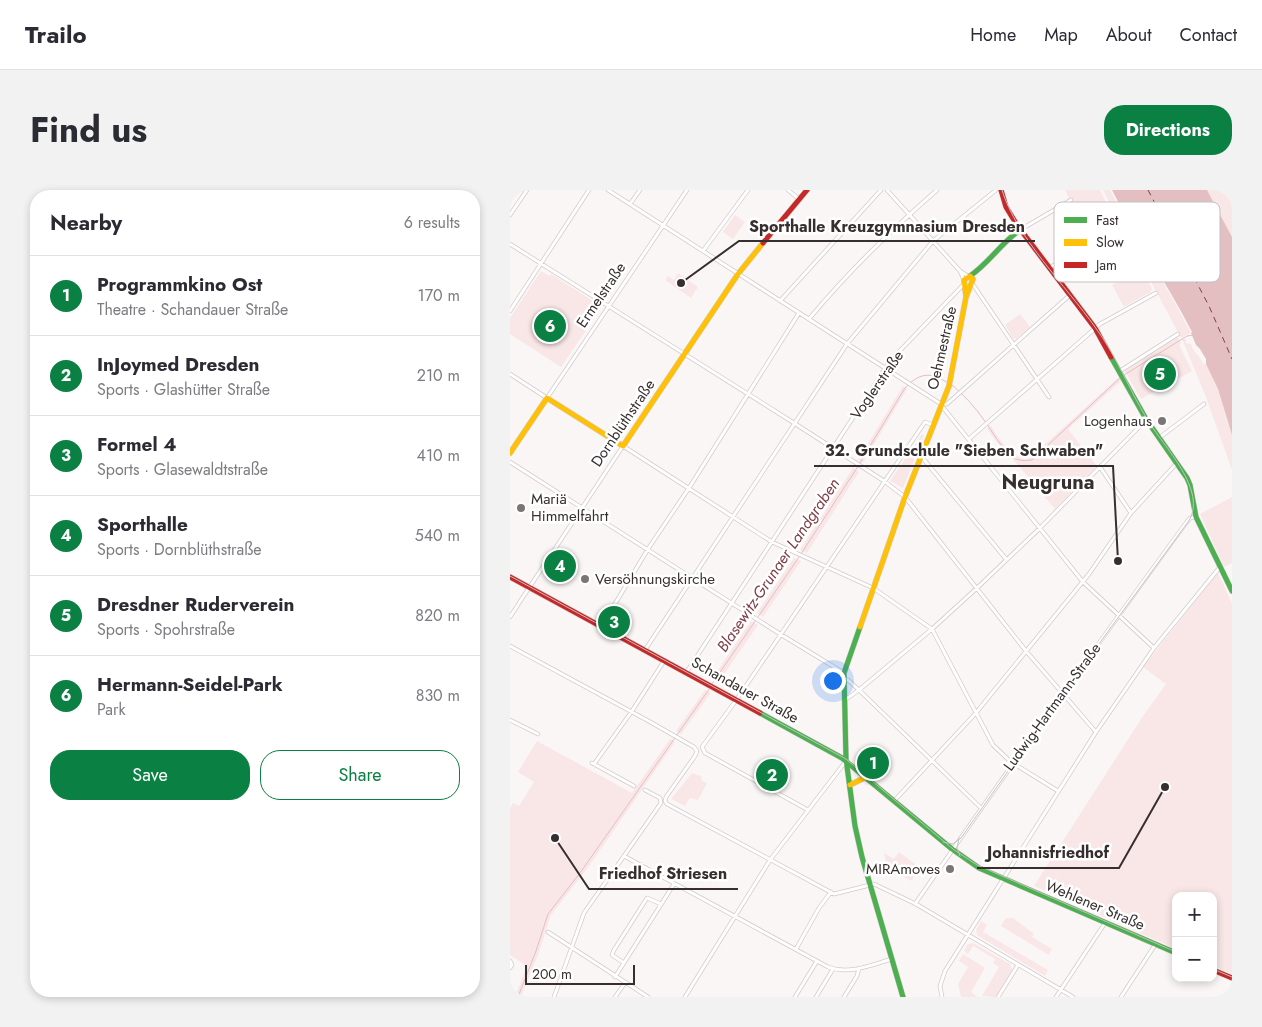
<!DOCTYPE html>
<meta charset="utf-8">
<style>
:root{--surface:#fff;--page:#f2f2f3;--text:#2b2b33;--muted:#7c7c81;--line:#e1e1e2;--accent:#0b8043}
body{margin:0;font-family:Jost,sans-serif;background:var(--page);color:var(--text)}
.controls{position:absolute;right:15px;bottom:15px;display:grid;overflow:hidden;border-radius:10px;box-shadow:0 2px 8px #0003}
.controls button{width:45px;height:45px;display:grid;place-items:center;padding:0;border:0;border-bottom:1px solid var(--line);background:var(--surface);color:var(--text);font:25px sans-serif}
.scale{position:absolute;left:15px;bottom:12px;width:110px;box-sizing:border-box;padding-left:5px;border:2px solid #372f2f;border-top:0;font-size:14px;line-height:18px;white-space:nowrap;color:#372f2f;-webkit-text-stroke:4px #fff;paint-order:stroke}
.you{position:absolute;left:322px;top:490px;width:18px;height:18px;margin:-12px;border:4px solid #fff;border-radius:50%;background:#1a73e8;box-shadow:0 0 0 8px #1a73e833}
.badge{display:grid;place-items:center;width:32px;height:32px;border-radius:50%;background:var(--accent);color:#fff;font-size:16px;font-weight:700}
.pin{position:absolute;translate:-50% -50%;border:2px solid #fff;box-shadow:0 1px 5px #0006}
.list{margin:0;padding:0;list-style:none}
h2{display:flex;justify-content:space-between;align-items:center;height:65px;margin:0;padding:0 20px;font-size:21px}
h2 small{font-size:16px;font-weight:400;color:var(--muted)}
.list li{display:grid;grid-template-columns:32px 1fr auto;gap:15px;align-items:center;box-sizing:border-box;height:80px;padding:0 20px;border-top:1px solid var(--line)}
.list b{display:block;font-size:19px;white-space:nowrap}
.list p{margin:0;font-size:16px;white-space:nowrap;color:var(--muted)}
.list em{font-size:16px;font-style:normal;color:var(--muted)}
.actions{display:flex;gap:10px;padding:15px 20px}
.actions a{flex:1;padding:11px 0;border:1px solid var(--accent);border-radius:20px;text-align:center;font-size:18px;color:var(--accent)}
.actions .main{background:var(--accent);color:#fff}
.map{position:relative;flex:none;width:722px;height:807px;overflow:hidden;border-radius:20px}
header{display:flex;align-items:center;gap:30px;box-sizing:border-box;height:70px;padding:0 25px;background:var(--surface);border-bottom:1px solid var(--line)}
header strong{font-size:24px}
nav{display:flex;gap:28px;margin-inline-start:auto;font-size:18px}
.intro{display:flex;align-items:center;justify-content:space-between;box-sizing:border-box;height:120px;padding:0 30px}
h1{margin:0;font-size:35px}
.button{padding:12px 22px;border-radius:20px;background:var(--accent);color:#fff;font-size:18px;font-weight:700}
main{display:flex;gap:30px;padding:0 30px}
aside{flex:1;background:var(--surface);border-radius:20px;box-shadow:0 2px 8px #0003}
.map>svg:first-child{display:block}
.green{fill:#f9e6e7}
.water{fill:#e3bfc1}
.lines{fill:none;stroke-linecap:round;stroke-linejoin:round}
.stream{stroke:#e3bfc1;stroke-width:1}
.ferry{stroke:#7f3f46;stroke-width:1;stroke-dasharray:6 5;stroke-linecap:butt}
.street-casing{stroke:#d2cbcc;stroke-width:4.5}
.fast-casing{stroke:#d2cbcc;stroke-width:6}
.slow-casing{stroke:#d2cbcc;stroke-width:6}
.jam-casing{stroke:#d2cbcc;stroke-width:6}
.street{stroke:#fefefe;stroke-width:3}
.fast{stroke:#4caf50;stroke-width:5}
.slow{stroke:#ffc107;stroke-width:5}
.jam{stroke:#c62828;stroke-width:5}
.tram{stroke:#c4c1c1;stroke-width:1}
.poi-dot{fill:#7c7575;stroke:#fff;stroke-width:2}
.labels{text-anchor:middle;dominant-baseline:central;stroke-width:5;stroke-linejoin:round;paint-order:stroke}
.street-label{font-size:15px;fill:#372f2f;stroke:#fff}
.poi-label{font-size:15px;fill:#372f2f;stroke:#fff;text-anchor:end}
.water-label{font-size:16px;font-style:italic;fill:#7f3f46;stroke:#fff}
.district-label{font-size:20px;font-weight:bold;fill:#372f2f;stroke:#fff}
.key{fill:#fff;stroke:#c3c1c1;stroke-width:1}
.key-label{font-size:14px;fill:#372f2f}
.leader{fill:none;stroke:#372f2f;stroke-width:2}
.callout-dot{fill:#372f2f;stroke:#fff;stroke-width:2}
.callout-label{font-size:16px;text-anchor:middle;font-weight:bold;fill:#372f2f;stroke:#fff;stroke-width:5;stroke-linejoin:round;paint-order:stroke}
</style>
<header>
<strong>Trailo</strong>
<nav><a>Home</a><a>Map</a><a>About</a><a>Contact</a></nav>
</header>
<div class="intro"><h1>Find us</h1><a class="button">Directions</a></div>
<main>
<aside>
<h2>Nearby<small>6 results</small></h2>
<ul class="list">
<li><span class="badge">1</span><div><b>Programmkino Ost</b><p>Theatre · Schandauer Straße</p></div><em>170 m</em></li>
<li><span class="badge">2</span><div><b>InJoymed Dresden</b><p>Sports · Glashütter Straße</p></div><em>210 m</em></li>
<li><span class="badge">3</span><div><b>Formel 4</b><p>Sports · Glasewaldtstraße</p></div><em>410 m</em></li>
<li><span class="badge">4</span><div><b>Sporthalle</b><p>Sports · Dornblüthstraße</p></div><em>540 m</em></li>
<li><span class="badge">5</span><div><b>Dresdner Ruderverein</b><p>Sports · Spohrstraße</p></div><em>820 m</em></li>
<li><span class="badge">6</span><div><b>Hermann-Seidel-Park</b><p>Park</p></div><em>830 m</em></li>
</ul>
<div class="actions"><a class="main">Save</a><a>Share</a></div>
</aside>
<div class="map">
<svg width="722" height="807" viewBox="0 0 722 807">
<rect width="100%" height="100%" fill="#fbf6f6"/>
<path class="green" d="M555,0H590L608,36L580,51L561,15H559L556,10L559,8Z
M593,0H600C626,49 656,94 681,143L671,148L616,45Z
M697,0H722V47Z
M225,25L235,32L223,49L213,42Z
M629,77L642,98L641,102L614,117L602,95L618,86L617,83Z
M31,81L39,86L41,84L92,117L51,177L0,144V128Z
M168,83L188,97L181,108L155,90L158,86L164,90Z
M510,124L520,137L506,149L503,148L495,135Z
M668,147L671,154L669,155L682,181L631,209L614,180Z
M672,149H676V153L681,154C683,163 690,165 693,174H696L708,199L722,245V280L696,207Z
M609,187L611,191L558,239L587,276L545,319L508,275L486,251L477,239L481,236C490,250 501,269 520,268Z
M393,196L397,199L353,273L348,270Z
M412,244L414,245L393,298L380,291Z
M343,278L349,282L297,363L290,360Z
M722,307V373L714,377L690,324Z
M284,368L291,371L253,427L247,423Z
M708,383L722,413V784L703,776V706H666V759L524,696L633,526L656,494L633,477Z
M241,431L248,435L208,493L202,489Z
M195,500L201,503L171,544L166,541Z
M160,549L165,552L77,679L41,725L28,765L11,807H5L17,776L0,765V618L3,613L9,616L24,592L8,582L27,551L122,603Z
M182,583L191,586L192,591L197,593L188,610L180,608L175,616L161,609Z
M389,662L409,677L404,684L402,691L378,679L374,663L384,669Z
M496,728H503L524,744L522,747L542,759L539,765L491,736Z
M471,731L477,735L473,742L538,780L535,786L467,745L466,740Z
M463,753L500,774L502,780L485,807L472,806L489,777L483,773L485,769L463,756L458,764L454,761L458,754Z
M453,764L475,778L461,802L467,807H451L448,794L458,777L449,771Z"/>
<path class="water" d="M602,0H697L722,47V245L708,199L696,174V169L690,159L686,155L681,143L682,142C657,93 626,49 602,0Z"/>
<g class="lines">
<path class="stream" d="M614,185L677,146L684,145
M442,195C454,205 465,217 474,230C483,242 490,257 503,267C508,271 515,271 522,270L611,187
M202,494L287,370L345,281L395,198C409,183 420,181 438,193
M8,807L26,761L38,724L70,683L200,498"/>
<path class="ferry" d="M638,0L699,116L722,169"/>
<g class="street-casing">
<path id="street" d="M98,0L431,214
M278,0L289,9
M377,0L450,81L458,86
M120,14L130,0
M0,25L17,0
M510,40L561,10
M0,54L284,233L374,291L395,307L516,461L586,542
M193,61L238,0
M539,78L610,37
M450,81L454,90
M462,93L539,207
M270,111L371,0
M0,121L79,0
M299,129C338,82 380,41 427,0
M610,181L668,144
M0,184L37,208L177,0
M432,214H437L560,105
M431,215L573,392L644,458
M649,248L694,214
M459,249L590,134L646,103
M411,266L496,369
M0,272L270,444L334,483
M590,277L621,323
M9,413L113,256L262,352L363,398L422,439L483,555L501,572L548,601
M0,427L8,415
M91,437L138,359L179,298L289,123
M0,456L133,528
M135,460L337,154L423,51L486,0
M176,483L380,171L454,94
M334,489L338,490L349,500L471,618
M335,510L349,500L422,439L467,398L530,338L636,230
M135,529L184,557L187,561L185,566L156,607L155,611L157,614L324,704L364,694L406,714L563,807
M0,530L28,544
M82,573L124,596
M84,574L122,521L154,471
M384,611L465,524L579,384L621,323L666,274
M298,620L195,563L192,557L227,509L415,232L423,235
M114,666L318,777C339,785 361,775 382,769
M405,714C494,585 584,459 676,333L680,328L686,327
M38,742L138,807
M286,759L309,718L321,702
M0,771L2,775L0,778
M114,773L102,765L104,760L137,708L151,714
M105,787L164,694
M44,807L74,723L151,613L150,608L135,600
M105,807L115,793
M175,807L260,670L336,571
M285,807L307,771
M306,807L323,779
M334,807L347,786L349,778
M432,807L430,796L435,781L586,542L644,458L710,377
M488,807L508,775
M546,807L595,733
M611,807L645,755"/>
</g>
<g class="fast-casing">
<path id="fast" d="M460,86C479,73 491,53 510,40
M601,167L636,229L677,288L680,295L686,327L722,401
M350,437L334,483L336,569L345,636L352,667L393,807
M250,523L332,568L442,659L469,678L666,763"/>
</g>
<g class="slow-casing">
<path id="slow" d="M0,263L37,208L113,256L228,84L253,53
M350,437L395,307L439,196L456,107L454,90L460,86L463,89L456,107
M340,595L356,587"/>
</g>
<g class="jam-casing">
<path id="jam" d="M491,0L496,17L507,35L585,138L601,167
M253,53L297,0
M0,387L250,523
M703,780L722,788"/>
</g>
<use href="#street" class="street"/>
<use href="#fast" class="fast"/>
<use href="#slow" class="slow"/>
<use href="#jam" class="jam"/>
<path class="tram" d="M0,386L336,569L443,659L467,675L666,762
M449,648L447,658L450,666
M433,652L443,654L451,648L553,503L678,332C699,301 653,256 637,229C619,199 606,165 585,137C556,96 506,47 492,0
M703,779L722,787"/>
</g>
<g class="poi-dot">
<circle cx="652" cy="231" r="5"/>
<circle cx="11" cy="318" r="5"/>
<circle cx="75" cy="389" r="5"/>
<circle cx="440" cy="679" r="5"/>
</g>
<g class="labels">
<g class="street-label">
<text transform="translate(91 105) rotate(-56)">Ermelstraße</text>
<text transform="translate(432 158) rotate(-77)">Oehmestraße</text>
<text transform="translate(367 195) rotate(-55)">Voglerstraße</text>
<text transform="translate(113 233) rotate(-56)">Dornblüthstraße</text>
<text transform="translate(235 500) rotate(29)">Schandauer Straße</text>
<text transform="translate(542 517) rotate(-54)">Ludwig-Hartmann-Straße</text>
<text transform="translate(585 715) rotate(23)">Wehlener Straße</text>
</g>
<g class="poi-label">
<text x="642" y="231">Logenhaus</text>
<text x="21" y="309" text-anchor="start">Mariä<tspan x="21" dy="17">Himmelfahrt</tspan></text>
<text x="85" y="389" text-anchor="start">Versöhnungskirche</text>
<text x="430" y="679">MIRAmoves</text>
</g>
<g class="water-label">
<text transform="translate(268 375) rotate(-56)">Blasewitz‐Grunaer Landgraben</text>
</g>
<g class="district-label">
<text x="538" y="292">Neugruna</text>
</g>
</g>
<rect x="544" y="12" width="166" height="80" rx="8" class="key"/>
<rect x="554" y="27" width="23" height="6" fill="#4caf50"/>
<rect x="554" y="49" width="23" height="7" fill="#ffc107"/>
<rect x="554" y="72" width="23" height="6" fill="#c62828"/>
<g class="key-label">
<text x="586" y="35">Fast</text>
<text x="586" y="57">Slow</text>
<text x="586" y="80">Jam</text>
</g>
<path class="leader" d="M171 93L229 51H525M608 371L603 276H304M655 597L609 678H467M45 648L79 699H228"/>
<g class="callout-dot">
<circle cx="171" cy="93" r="5"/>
<circle cx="608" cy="371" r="5"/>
<circle cx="655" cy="597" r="5"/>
<circle cx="45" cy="648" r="5"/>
</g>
<g class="callout-label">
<text x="377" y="42">Sporthalle Kreuzgymnasium Dresden</text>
<text x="454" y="266">32. Grundschule "Sieben Schwaben"</text>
<text x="538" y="668">Johannisfriedhof</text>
<text x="153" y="689">Friedhof Striesen</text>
</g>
</svg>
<div class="controls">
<button>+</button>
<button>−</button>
</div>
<div class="scale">200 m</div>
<div class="you"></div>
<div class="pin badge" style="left:363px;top:573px">1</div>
<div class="pin badge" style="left:262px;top:585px">2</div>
<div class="pin badge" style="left:104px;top:432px">3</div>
<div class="pin badge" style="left:50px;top:376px">4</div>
<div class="pin badge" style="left:650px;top:184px">5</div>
<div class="pin badge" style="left:40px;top:136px">6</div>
</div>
</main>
